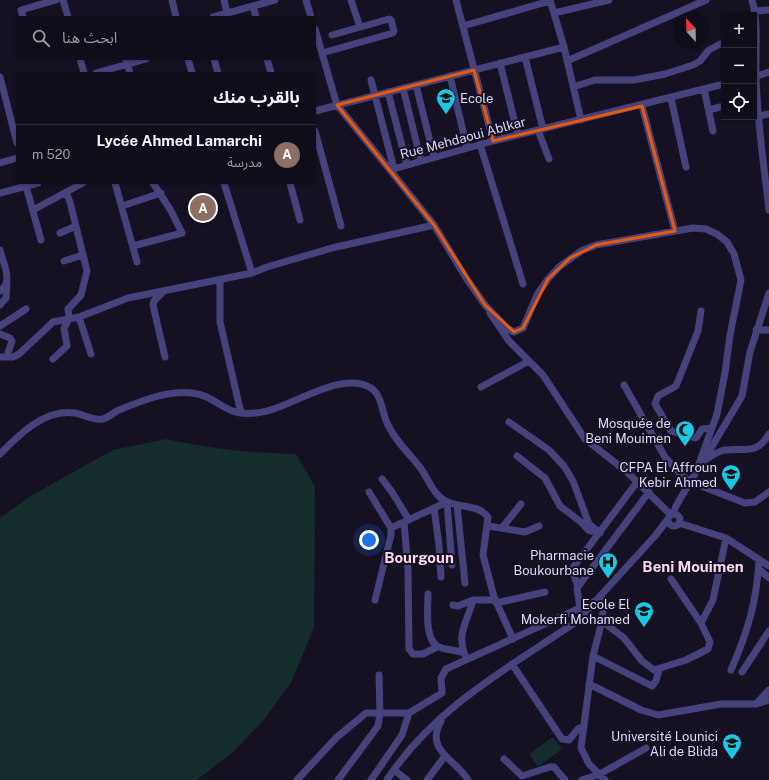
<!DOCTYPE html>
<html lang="ar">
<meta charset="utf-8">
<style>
:root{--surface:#100d1a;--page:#1e1b27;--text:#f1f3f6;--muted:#9c9ca2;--line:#302d39;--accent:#1a73e8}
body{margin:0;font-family:"Public Sans","Noto Sans Arabic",sans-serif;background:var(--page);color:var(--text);direction:rtl}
.controls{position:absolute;right:12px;top:12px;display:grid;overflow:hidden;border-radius:0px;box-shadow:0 1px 3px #0004}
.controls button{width:36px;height:36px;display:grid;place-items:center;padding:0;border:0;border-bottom:1px solid var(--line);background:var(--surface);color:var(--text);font:20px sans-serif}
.compass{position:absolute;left:673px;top:12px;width:36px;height:36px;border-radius:50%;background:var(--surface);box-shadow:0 1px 3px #0004;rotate:338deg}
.you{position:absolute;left:369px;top:540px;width:14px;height:14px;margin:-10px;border:3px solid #fff;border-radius:50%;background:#1a73e8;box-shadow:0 0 0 6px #1a73e833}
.badge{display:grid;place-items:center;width:26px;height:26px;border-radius:50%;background:var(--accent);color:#fff;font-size:13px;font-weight:700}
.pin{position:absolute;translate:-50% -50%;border:2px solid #fff;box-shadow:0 1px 4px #0006}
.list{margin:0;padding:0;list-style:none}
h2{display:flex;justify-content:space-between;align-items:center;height:52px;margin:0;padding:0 16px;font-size:17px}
h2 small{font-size:13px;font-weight:400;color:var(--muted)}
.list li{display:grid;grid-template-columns:26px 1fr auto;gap:12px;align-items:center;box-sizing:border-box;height:60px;padding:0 16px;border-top:1px solid var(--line)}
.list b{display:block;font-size:15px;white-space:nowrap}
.list p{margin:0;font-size:13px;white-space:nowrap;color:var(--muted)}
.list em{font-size:13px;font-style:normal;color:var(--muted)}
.icon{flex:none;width:22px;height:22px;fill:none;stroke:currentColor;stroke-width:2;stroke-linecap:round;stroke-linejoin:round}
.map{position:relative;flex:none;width:769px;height:780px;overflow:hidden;direction:ltr}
.search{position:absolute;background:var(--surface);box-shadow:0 1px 3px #0004;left:16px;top:16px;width:300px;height:44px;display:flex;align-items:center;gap:10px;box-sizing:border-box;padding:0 14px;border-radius:0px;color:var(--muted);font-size:15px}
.panel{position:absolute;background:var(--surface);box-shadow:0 1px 3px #0004;left:16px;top:72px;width:300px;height:112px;border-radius:0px;direction:rtl}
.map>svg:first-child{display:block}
.green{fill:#152c2c}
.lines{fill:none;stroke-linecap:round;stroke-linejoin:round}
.minor{stroke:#46427c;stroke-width:7}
.marked{fill:none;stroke:#e8590c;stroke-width:3;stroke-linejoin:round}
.labels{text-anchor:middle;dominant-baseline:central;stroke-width:4;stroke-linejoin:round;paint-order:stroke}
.poi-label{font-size:13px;fill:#ddd8fa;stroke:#151123;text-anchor:end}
.street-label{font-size:13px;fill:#ddd8fa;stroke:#151123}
.quarter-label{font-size:15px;font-weight:bold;fill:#fad9ed;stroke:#151123}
</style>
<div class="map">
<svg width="769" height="780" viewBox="0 0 769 780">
<rect width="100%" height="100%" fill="#151123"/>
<path class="green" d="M167,439C210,449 252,453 296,454L315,487L314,627L291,683L262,722L233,752L197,780H0V518L32,495L113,450Z
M553,737L562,749L538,767L529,754Z"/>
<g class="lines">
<path class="minor" d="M63,0L68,17
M172,0L176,17
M224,0L227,13
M306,0L311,17
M351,0L360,27
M456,0L493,141
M550,0L564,47L581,120
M752,0C759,25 755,51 756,76C757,121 764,166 769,210
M253,6L256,17
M756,11L769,10
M554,13L609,0
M23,17L21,10L56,0
M213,17L275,0
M463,26L550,1
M315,29L337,105L390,170L493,141L724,84
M322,53L393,33L394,31L391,20L389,19L332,35
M525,57L543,129
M80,59L84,73
M126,59L130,73
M188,59L192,73
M214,59L218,73
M267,59L271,73
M567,61L706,0
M500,63L518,135
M96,73L146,59
M450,76L467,148
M0,77L17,143
M754,77L769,72
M371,80L394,169
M416,85L434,157
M573,87L595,80H634L665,74L693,65L700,61L709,50L724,42
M403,88L421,161
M704,89L713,131
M388,92L407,165
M671,98L686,167
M642,106L675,231
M709,110L724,106
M315,111L564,47
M759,116L769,114
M538,130L549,159
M315,131L341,226
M480,144L523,284
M0,163L17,158
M390,170L434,225L466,278L485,305L508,329L514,332L523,328L538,293L548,279L559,267L581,251L596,245L693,228L706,229L717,234L727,242L734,254L741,280L730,335L725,373L717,414L696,472L676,506L673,514
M115,183L137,262
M224,183L252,273
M290,183L300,220
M26,186L41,240
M66,192L70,202L87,271L81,295L68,309L69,318
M0,193L38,183
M122,206L161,193
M33,210L83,183
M60,233L76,226
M133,246L182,233L170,209L153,183
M0,250C3,263 14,282 0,291
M64,261L83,255
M220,281V322L241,413
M164,291L154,301L153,305L165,357
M0,305L6,298L7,284
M701,311L698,331L676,386L658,396L655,404L671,431L695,438L697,437L702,429L712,428
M490,313L509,341L543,375L585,439L627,472L671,515
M79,317L91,354
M0,326L26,309
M756,330H769
M0,334L10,338L12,341L7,356
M0,357H13L19,354L53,322L79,317L128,298L252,273L267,267L332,248L434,225
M53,359L67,346L64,328L70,318
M624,385L665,457L682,476L691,482L745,503L755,502L769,492
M481,387L529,361
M509,422L549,450L564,466L573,481L589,524L600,533
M0,454C19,435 44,409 74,413C83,414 94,421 103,419C109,417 114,412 119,410C141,401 168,390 192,393C219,396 223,417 256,413C290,410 338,369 371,388C382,395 382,413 387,423C395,441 408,452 419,466C426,475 430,486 437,494C450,511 476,501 488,517L483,555L494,597L513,639
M517,456L545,478L560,506L581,522L588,530L596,532
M704,460L742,396L750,352L769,293
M705,460C711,457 717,451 725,450C745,448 757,455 769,434
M382,479L392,492L409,520
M369,492L391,528V535L375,600
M457,505L465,583
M434,508L439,545L441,577
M668 520a6 6 0 1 1 12 0a6 6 0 1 1-12 0Z
M404,522L408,569L409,649L413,654H423L437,647
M679,523L726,538L769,566
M488,526L525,532L539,526
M391,528L447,502L452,565
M502,528L521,504
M759,569L769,578
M578,587L572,569L637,482
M428,594C428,607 424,641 439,647C446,650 456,650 464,653
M601,595L603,611L602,621L593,656L581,748L589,764L605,780
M496,603L545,592
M453,605L458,606L473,600H495
M580,608L577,588L649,492
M602,621L624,638L642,661L654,670L686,660L708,649L710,642L701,623L671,579
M701,623L713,600L726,538
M465,655C456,633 468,621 473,600
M593,656L652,686L656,681L659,670
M512,664L562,739L569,740L578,729L584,726
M731,670C748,631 757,601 759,559
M742,672L769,631
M589,684L641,710L658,715L721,704H756L769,700
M756,704L769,690
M441,721C424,751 456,759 468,780
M504,759L522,776L550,767H554L565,780
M394,770L407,780
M297,780L336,738L366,713H409
M338,780L378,726L380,713L379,675
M371,780L402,735L409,713L442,693L441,678L446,669L593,602
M387,780C432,710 506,669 573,624L582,616L655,536L668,519
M427,780L445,756
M582,780L600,774L646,748"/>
</g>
<path class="marked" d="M474,70L493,141L642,106L675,231L596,245L570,258L548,279L523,328L514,332L485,305L434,225L337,105Z"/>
<defs>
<g id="school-pin" transform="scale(1)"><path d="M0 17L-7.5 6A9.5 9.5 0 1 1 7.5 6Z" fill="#1cc7e2" stroke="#151123"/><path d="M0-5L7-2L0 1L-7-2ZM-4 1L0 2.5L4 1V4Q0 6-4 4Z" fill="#111"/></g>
<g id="mosque-pin" transform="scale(1)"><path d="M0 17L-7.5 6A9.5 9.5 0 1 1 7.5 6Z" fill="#1cc7e2" stroke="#151123"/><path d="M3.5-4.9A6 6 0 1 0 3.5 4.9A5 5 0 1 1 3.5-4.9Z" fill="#111"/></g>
<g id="university-pin" transform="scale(1)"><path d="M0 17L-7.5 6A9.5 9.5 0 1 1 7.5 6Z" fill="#1cc7e2" stroke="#151123"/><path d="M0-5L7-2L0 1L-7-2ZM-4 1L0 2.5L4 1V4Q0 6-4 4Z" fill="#111"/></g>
<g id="hospital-pin" transform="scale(1)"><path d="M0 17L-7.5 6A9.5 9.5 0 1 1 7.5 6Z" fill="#1cc7e2" stroke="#151123"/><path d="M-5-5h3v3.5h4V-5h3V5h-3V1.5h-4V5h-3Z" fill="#111"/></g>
</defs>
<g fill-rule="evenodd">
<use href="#school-pin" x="446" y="98"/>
<use href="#mosque-pin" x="685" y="430"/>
<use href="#university-pin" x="731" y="474"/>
<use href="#hospital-pin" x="608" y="562"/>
<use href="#school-pin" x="644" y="611"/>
<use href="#university-pin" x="732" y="743"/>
</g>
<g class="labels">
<g class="poi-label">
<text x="460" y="98" text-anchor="start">Ecole</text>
<text x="671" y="423">Mosquée de<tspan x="671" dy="15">Beni Mouimen</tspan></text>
<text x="717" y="467">CFPA El Affroun<tspan x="717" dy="15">Kebir Ahmed</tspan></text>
<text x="594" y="555">Pharmacie<tspan x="594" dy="15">Boukourbane</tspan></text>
<text x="630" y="604">Ecole El<tspan x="630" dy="15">Mokerfi Mohamed</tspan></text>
<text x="718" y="736">Université Lounici<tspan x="718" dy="15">Ali de Blida</tspan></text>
</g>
<g class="street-label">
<text transform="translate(463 138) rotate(-15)">Rue Mehdaoui Ablkar</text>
</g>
<g class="quarter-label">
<text x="419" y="557">Bourgoun</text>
<text x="693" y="566">Beni Mouimen</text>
</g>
</g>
</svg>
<div class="controls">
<button>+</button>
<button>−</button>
<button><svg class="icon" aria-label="locate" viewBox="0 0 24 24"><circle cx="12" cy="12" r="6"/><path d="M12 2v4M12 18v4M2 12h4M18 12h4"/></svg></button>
</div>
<svg class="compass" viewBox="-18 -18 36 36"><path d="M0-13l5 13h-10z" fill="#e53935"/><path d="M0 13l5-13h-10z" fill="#9c9ca2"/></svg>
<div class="you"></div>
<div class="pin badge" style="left:203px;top:208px;background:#8d6e63">A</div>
<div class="search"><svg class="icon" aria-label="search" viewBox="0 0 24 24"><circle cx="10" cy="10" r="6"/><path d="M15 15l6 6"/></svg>ابحث هنا</div>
<section class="panel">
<h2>بالقرب منك<small></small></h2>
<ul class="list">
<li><span class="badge" style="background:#8d6e63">A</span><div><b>Lycée Ahmed Lamarchi</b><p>مدرسة</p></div><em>520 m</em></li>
</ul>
</section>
</div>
